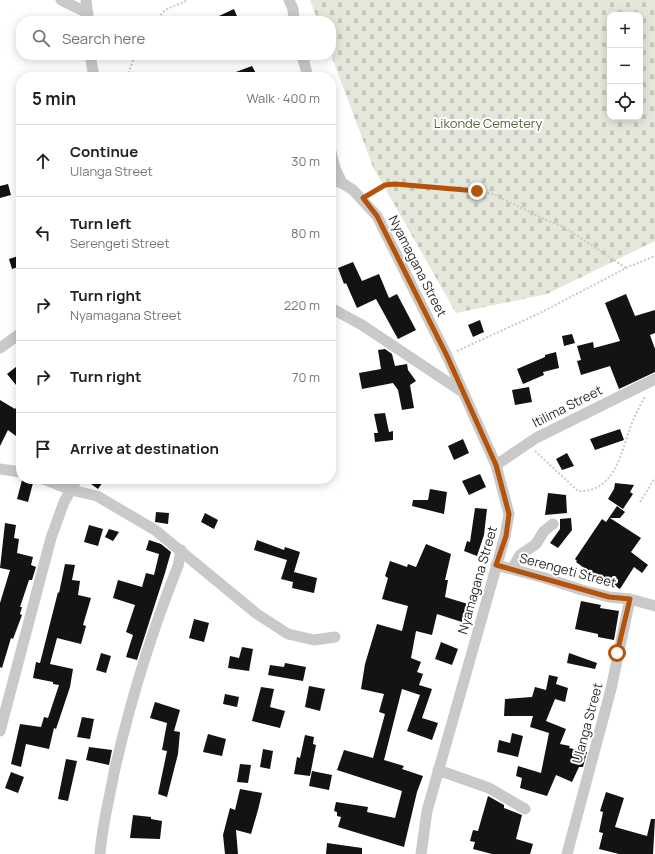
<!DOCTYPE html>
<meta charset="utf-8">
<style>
:root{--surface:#fff;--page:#f6f6f6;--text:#202124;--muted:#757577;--line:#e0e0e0}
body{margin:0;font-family:Manrope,sans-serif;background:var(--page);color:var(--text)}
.controls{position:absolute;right:12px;top:12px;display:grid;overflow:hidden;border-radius:8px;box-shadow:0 2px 10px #0003}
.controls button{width:36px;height:36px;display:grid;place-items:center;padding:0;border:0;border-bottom:1px solid var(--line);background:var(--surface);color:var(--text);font:20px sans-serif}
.stop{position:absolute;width:12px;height:12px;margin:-9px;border:3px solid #b45309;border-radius:50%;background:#fff}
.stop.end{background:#b45309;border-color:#fff;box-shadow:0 1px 4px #0008}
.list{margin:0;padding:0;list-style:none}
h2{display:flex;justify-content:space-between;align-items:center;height:52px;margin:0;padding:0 16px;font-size:17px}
h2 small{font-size:13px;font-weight:400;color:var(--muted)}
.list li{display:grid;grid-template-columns:26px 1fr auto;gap:12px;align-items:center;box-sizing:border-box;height:72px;padding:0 16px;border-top:1px solid var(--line)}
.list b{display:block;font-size:15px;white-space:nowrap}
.list p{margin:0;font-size:13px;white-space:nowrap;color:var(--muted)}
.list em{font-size:13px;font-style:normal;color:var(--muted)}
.icon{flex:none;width:22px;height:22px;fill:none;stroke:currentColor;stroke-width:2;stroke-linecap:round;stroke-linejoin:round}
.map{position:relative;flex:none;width:655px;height:854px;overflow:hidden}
.search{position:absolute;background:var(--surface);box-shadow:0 2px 10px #0003;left:16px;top:16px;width:320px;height:44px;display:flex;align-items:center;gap:10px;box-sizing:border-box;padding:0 14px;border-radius:16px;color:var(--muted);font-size:15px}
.panel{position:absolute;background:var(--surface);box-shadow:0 2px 10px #0003;left:16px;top:72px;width:320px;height:412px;border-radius:16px}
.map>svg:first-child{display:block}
.cemetery{fill:url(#cemetery-stones);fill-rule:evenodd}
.building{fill:#131313}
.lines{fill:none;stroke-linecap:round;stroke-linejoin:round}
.path{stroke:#c9c9c9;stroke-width:2;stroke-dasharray:2 2;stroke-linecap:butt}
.street{stroke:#c9c9c9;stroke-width:11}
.route{stroke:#b45309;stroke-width:5}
.labels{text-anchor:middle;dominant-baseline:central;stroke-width:4;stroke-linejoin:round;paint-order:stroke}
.park-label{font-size:13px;fill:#55633e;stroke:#fff}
.street-label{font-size:13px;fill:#2c2c2c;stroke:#fff}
</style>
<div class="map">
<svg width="655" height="854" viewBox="0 0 655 854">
<defs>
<pattern id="cemetery-stones" width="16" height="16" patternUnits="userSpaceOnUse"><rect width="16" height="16" fill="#e4e8db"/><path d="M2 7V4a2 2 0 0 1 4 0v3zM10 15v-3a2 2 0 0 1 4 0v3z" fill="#c4c7bc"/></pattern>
</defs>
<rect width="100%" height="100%" fill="#fff"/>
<path class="cemetery" d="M310,0H655V241L547,294L456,313L373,167L331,55V21H318ZM610,15H640V117H610Z"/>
<path class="building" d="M234,9L239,21H208Z
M252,66L258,77H225V76Z
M8,184L11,195L0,198V186Z
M18,256L21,266L12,269L9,259Z
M353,262L362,281L379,274L389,298L397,294L416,330L398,339L376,299L357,308L346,283L344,284L338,268Z
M626,294L635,316L655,310V333L650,335L655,349V372L619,389L610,366L581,375L577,361L581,360L577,346L593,342L594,348L620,341L605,303Z
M480,320L484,332L473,337L468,325Z
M572,334L575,343L564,346L562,336Z
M385,349L392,354L395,366L407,364L408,370L416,381L410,385L414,408L402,410L398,390L393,383L362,389L359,373L381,369L378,350Z
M556,352L559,368L543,372L544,375L523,384L517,369L545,357V355Z
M21,363V391L7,374Z
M529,387L532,402L515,405L512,390Z
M0,400L15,409L21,401V430L16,436L8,430L0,446Z
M385,413L389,432L393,431V440L375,442L374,433H378L374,414Z
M620,429L624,440L595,450L590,439Z
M463,439L469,453L454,460L448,446Z
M567,453L574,466L562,470L556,459Z
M480,474L486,487L469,495L462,481Z
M84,479H105L98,489Z
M22,480L33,483L28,502L17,499Z
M615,483L634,485L630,492L633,494L623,509L608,499L614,489Z
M430,489L447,492L444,514L412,506L413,500H428Z
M548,493L566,495L567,513L545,515Z
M617,506L625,512L620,518H610L641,538L631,552L648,565L642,573L634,567L620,589L601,577L600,579L591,573L576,562L577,561L575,559L602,519L606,522Z
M475,508L487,509L484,535L477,556L464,551L467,541L470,542Z
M156,512L169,513L168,524L155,522Z
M205,513L218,520L214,529L201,522Z
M571,518L572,530L558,548L550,543L560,529V519Z
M5,523L16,525L14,538L19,539L17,553L33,557L31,565L36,567L32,580H29L20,607H22L20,614L22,615L13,639L11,638L2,668L0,667V603L10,570L0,568Z
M89,525L103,529L98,546L84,542Z
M109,529L119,532L113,541L105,537Z
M149,540L161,544L171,552L165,573L137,660L126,657L133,635L126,632L135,605L113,598L118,580L142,587L146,573L154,575L159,554L146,550Z
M257,540L284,550L285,547L300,552L294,572L317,578L314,593L292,588L293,582L281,579L287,560L254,550Z
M426,544L451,554L445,580H448L445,597L468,604L462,622L437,614L432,635L416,631L411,658L421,662L417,672L423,674L419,685L432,689L422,718L438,723L432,740L407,731L420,695L402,689L384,760L404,766L402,769L423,776L417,792L404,847L338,827L341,817L337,816V812L334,811L336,802L368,807L367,812L395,818L402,791L337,770L344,750L373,758L385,714L379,712L384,694L361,689L365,664L377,624L402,631L408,606L382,599L388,578L385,576L390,561L407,567L408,564L416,567Z
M65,564L75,565L72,580L80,581L78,595L91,598L83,625L86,626L81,644L57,638L50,664L73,669L70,687L56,729L54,728L49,749L26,744L21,767L11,764L20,724L41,727L44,717L48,718L59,685L53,684V682L33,678L36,662L40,663L58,592L59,593Z
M581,601L601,605L600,608L619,611L614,640L598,637V634L575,629Z
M194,619L209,623L204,642L189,638Z
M441,642L458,649L452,665L435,659Z
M242,647L253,649L249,671L228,668L230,656L239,658Z
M101,653L111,656L106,673L96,670Z
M569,653L597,663L595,669L567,663Z
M285,663L306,667L303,681L268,675L270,665L284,667Z
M549,675L558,677L556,684L568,688L565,702L555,699L546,721L566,729L560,744L570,746L569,748L587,752L583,767H579L572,782L556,775L547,796L520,788L522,778L516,776L518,766L541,773L549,733L530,727L533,716H504L505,699L532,697L535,687L546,690Z
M309,686L325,689L320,711L305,707Z
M261,687L274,689L270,707L285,711L280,728L252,721Z
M225,694L239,697L237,707L223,704Z
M155,702L180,710L174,731L180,732L178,754L167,797L158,794L167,751L162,750L167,723L150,718Z
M82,717L94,719L90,739L77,737Z
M512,733L523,736L518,757L497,752L499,740L510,743Z
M208,734L226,739L222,756L203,752Z
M305,735L314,737L313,744L316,745L310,776L294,774L297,757L300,758Z
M89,747L112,750L109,765L86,760Z
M263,749L273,751L270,769L260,767Z
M66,759L77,761L68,801L58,799Z
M240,764L251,765L248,783L237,782Z
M312,771L332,775L329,790L309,786Z
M11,772L24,777L18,793L5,788Z
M240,789L262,793L258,810L251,834L236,830L238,854H225L223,835L230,808L235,810Z
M606,792L624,798L615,827L647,836L651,819H655L653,854H619L599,849L603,833L599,832L603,812L600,811Z
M488,796L504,805V808L522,815L516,839L533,844L530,854H492L473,849L475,842L470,841L473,830L478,831Z
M133,815L151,817V819L162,821L160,839L130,838Z
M327,843L362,848V854H326Z"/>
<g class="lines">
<path class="path" d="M155,21L165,10L188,0
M127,77L135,55
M370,193L385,185L395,184L477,191L493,194L546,220L564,227L626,268
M457,351L540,313L626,268L655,256
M535,451L578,491C614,493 621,454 630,428C634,417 639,407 645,397
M640,502L655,478"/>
<path class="street" d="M61,0L88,13
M86,0L88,18
M289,0L293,9L294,21
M90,55L94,77
M302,55L308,77
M331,152L335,168L342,183
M331,179L342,183L353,190L377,216L447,356L496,465L509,514L505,536L427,811L421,854
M331,308L362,325L464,393
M0,348L21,333
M496,465L536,438L655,379
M0,469L21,472
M43,479L71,490L97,496L155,530L257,614L288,634L314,640L335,637
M496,565L545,578L582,590L609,597L630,599L655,606
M512,569L520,555L536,544L544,531L553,524
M0,731L51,538L64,502L77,479
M438,770L489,788L525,809
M100,854C102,826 109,800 114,773C130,702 151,633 178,566L181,550
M567,854L611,689L630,599"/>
</g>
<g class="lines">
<path class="route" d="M477,191L395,184L385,185L363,198L377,216L447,356L496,465L509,514L506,536L496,565L609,597L630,599L617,653"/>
</g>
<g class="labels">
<g class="park-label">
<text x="488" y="123">Likonde Cemetery</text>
</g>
<g class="street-label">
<text transform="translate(418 266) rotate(63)">Nyamagana Street</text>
<text transform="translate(567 406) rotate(-27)">Itilima Street</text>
<text transform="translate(568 570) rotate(15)">Serengeti Street</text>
<text transform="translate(477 580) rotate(-74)">Nyamagana Street</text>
<text transform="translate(587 723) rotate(-75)">Ulanga Street</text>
</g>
</g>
</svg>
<div class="controls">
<button>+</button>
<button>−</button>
<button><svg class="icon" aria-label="locate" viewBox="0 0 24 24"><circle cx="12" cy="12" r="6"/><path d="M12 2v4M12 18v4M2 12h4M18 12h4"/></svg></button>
</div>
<div class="stop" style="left:617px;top:653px"></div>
<div class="stop end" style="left:477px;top:191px"></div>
<div class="search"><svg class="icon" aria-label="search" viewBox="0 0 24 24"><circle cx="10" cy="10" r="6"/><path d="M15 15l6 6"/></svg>Search here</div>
<section class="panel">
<h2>5 min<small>Walk · 400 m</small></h2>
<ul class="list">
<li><svg class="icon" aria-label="ahead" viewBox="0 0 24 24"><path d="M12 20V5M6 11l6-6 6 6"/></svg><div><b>Continue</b><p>Ulanga Street</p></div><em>30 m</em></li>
<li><svg class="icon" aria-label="left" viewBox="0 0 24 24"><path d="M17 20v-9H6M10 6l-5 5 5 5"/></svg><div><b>Turn left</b><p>Serengeti Street</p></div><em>80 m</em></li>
<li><svg class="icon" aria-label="right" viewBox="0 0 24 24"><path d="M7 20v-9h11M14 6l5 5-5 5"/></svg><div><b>Turn right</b><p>Nyamagana Street</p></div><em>220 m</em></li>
<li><svg class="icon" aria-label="right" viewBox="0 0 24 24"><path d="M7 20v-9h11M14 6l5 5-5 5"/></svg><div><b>Turn right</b></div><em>70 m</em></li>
<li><svg class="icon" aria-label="arrive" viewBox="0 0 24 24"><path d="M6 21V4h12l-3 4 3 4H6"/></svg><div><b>Arrive at destination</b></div></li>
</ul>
</section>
</div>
